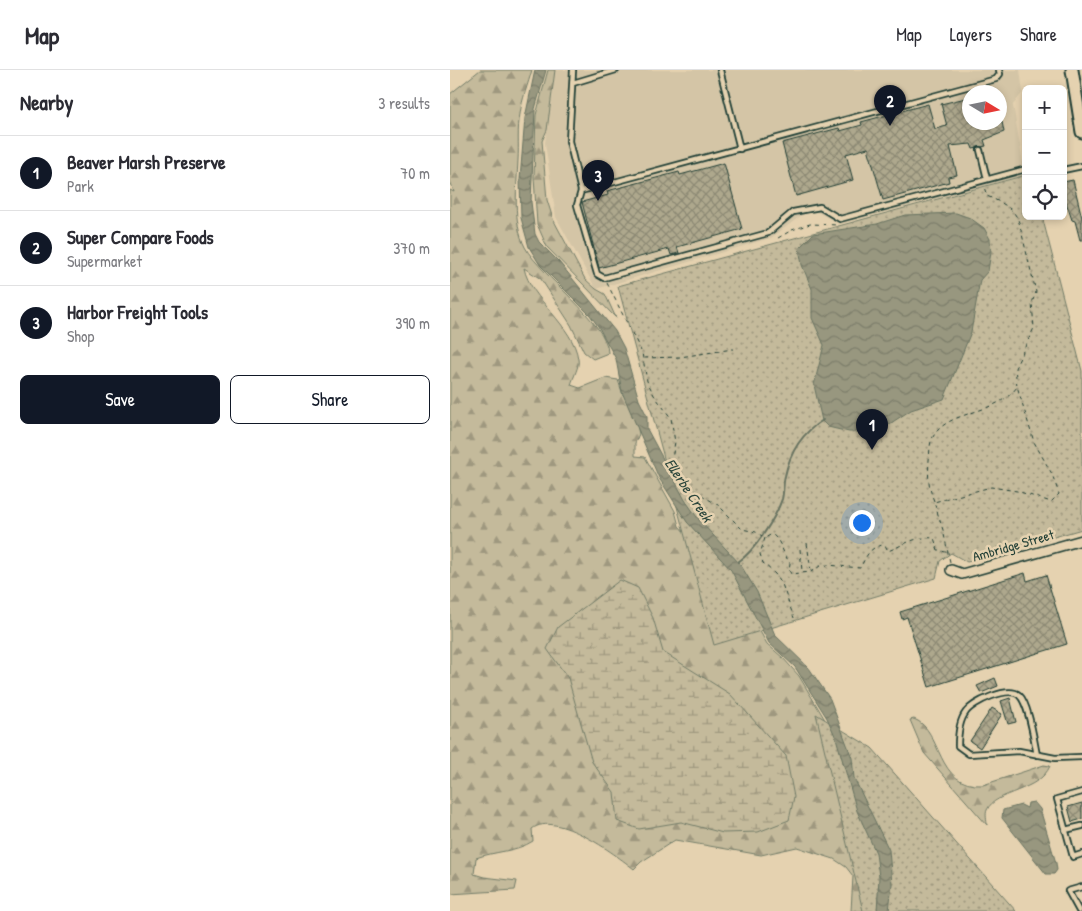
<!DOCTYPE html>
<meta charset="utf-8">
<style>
:root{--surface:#fff;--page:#f7f7f7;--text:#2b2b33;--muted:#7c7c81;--line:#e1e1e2;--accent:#111827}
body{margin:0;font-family:"Patrick Hand",sans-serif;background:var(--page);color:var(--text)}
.controls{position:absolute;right:15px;top:15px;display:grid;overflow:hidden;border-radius:8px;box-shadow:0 2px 8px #0003}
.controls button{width:45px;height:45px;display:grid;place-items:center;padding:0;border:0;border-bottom:1px solid var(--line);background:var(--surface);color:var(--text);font:25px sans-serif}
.compass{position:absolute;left:512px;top:15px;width:45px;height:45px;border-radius:50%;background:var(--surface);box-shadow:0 2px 8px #0003;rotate:100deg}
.you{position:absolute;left:411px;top:452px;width:18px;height:18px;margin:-12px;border:4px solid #fff;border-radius:50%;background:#1a73e8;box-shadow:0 0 0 8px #1a73e833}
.badge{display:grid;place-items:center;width:32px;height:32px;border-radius:50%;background:var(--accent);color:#fff;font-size:16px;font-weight:700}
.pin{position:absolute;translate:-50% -41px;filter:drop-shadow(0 1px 2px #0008)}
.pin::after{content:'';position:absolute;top:26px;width:18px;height:15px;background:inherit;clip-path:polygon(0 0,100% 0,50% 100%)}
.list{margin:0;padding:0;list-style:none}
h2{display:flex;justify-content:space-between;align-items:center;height:65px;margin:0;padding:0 20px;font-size:21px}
h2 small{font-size:16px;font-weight:400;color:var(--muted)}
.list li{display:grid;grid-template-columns:32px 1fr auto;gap:15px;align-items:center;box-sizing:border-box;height:75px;padding:0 20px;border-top:1px solid var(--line)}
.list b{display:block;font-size:19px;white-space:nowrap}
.list p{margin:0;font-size:16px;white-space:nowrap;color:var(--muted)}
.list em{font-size:16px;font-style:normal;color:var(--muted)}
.actions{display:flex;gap:10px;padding:15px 20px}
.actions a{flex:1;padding:11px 0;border:1px solid var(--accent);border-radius:8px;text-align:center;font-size:18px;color:var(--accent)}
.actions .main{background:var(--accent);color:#fff}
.icon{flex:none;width:28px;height:28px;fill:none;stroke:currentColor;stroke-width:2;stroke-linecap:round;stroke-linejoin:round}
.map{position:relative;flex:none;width:632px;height:841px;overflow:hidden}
header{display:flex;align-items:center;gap:30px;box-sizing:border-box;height:70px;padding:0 25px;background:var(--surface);border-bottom:1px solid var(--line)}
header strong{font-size:24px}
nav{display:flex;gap:28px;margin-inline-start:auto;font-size:18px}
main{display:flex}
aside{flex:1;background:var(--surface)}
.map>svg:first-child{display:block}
.built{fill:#d4c5a6;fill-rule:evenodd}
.forest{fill:url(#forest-firs);stroke:#727c68}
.wetland{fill:url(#wetland-marsh);stroke:#727c68}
.park{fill:url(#park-dots);stroke:#727c68}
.water{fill:url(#water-waves);stroke:#687361}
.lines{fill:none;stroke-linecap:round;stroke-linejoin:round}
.stream{stroke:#687361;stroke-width:2}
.building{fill:url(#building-cross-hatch);stroke:#1f3d34}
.service-casing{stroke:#1f3d34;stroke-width:8}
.minor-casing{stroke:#1f3d34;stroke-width:12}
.tertiary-casing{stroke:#1f3d34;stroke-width:15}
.path{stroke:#1f3d34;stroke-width:1;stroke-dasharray:4 4;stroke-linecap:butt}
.service{stroke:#e5d2b0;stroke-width:4.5}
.minor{stroke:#e5d2b0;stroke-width:9}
.tertiary{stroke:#e5d2b0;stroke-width:11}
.labels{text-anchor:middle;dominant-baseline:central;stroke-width:5;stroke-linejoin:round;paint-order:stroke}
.street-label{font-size:14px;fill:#1f3d34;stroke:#e5d2b0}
.water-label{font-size:15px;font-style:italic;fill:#2b463c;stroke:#e5d2b0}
</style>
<header>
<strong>Map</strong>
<nav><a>Map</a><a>Layers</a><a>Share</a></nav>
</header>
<main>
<aside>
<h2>Nearby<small>3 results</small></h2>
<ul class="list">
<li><span class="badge">1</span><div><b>Beaver Marsh Preserve</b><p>Park</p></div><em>70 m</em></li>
<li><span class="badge">2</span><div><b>Super Compare Foods</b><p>Supermarket</p></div><em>370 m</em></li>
<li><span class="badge">3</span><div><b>Harbor Freight Tools</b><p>Shop</p></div><em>390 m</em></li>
</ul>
<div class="actions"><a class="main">Save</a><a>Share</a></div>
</aside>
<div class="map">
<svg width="632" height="841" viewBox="0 0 632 841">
<defs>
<pattern id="forest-firs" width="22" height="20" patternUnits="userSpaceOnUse" patternTransform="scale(1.25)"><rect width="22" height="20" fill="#c4ba9b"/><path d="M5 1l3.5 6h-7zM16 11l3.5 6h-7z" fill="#9f987f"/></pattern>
<pattern id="wetland-marsh" width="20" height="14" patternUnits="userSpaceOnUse" patternTransform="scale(1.25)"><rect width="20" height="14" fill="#c4ba9b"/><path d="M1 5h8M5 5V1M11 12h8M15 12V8" fill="none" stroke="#9f987f"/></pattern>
<pattern id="park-dots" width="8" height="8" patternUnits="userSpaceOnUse" patternTransform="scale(1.25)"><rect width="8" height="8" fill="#c4ba9b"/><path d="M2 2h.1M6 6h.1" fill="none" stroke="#9f987f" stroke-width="1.8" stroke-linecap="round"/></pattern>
<pattern id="water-waves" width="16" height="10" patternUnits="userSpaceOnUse" patternTransform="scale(1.25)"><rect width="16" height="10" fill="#98977f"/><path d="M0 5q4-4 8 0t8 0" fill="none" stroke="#7b7c69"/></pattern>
<pattern id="building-cross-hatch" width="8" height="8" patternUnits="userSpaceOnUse" patternTransform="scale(1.25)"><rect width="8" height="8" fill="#aea88d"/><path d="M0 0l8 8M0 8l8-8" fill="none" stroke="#8d8a74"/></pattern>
</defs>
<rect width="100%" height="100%" fill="#e5d2b0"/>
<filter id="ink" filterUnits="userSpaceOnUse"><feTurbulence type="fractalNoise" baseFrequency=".02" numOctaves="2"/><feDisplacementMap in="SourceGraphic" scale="10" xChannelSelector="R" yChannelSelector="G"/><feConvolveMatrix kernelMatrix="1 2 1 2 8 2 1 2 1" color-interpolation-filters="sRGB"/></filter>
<g filter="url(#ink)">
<path class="built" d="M105,0H570L573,22L563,35L575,105L389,154L364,140L352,145L321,168L146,219L106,147L95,73ZM520,22H550V52H520Z"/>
<path class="forest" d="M30,0H82C78,14 72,29 70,44C67,59 69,75 68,90C67,116 62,152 75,177C89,204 159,254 158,283L143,289L134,282L121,255L91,209L74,198C80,229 124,256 128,289C130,296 123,307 121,315L130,318L155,308L168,310L173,325L182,334L189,364L185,373V386L195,387L225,441L229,456L250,480L307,556L317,574L333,588L349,606L374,648L381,671L426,841H401L403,806L396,797L384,789L347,777L311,785L225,770L191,792L184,799C165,784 106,740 82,759L83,771C66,782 45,781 26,788L24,804L34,807L67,811L65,820L0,824V120L4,122L0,110V24Z
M98,0H105L97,60L92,71L97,130L103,149L135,209L146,219L155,224L166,248L97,177L87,154L84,107L86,45Z
M464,649C493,660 485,718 533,715L594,695L600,696C589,722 545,721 537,740C535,744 537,751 537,755L474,683L460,650Z"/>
<path class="wetland" d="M170,510L188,518L203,548L213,582L280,624L336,686L344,727L339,750L308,762L273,763L231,752L189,759L167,751L164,722L142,692L118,608L97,579L108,557Z"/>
<path class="park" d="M576,105V146H592L632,301V459L517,492L501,483L490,491L486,508L264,575L168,216Z
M366,644L422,678L566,841H413Z"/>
<path class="water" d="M85,0H96L85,39L81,132L85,164L89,172L109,192L165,261L174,278L189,330L197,346V359L235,430L249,450L290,494L307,522L325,565L359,598L380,629L402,688L404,708L439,780L442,814L439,841H427L429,807L426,783L407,741L386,668L377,648L345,597L319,573L281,500L237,452L209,408L172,322L166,289L148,256L140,245L90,195L79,177L71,148L70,109L75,48Z
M506,143L520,148L534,158L540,169L541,182L538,201L530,210L521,262L494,329L461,340L441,353L420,362H399L378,357L372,351L364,315L374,275L362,248V219L352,195L349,178L363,164L427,154L455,145Z
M584,732L590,739L606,793L607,800L604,804H596L552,748L553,740L571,735L577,738L578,733Z"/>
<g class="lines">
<path class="stream" d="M288,492C305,481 326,447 332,429C334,421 333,413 335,406C340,382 352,363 373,350"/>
</g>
<path class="building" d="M520,27V52H552L554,62L534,70L536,76L523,79L521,74L500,76L507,105L498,107L499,112L433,130L418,78L396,84L403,110L346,126L332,73L389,58L390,61L412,55L411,52L478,34L485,59L497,56L491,34Z
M274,93L292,159L227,177L229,183L221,185L219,179L149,198L132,132L158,125L157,121L229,102L230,105Z
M623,110L632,148V170H630L625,151L622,150L613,123V112Z
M575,503L577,511L596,505L617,574L479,617L457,547L452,549L450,542Z
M545,608L548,616L531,623L527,616Z
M560,628L566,652L558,654L551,631Z
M542,638L552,644L530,678L520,671Z
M632,733V749L622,752L618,737Z"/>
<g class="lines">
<g class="service-casing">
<path id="service" d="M123,0L119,71L131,121L546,9L550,4L549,0
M270,0L290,79
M123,13L166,0
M530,80L537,109
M613,100L632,96
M131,121L127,135L147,204L154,208L318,163L343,142L370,137L390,149L576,99
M587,685C584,671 579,634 569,625C558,616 523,632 516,642C509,651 508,665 508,676L519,684L569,681L605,688L632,687
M632,722L607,729L623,787L632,784
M615,760L632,756
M629,841L618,821L632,817"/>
</g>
<g class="minor-casing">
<path id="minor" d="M501,500L512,504L632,470"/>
</g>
<g class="tertiary-casing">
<path id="tertiary" d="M622,0L632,62"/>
</g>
<path class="path" d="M328,168L342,160L360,154L389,155
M157,213L192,283L197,311L204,325L221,348L225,372L222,389L227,400L248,423L268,435L292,459L306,462L315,468L322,464C332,472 332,483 340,493L339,500L341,504L361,502L370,496L378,495L410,498C416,487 420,475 435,475L438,481C454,475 464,466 484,468L488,480L499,483
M194,288L230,287L283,279
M484,431C478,416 478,406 479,390C480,383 479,373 483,367C498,339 546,346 567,317
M315,468L310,484L313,493L325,504L332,514L344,548
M357,473L361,501
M350,479L352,501
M500,492L493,460L484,432L541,417L567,421L601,432L609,424L602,404L584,372L567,316L565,298L584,258L582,233L586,222L570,156C566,138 552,133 537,126L534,117"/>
<use href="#service" class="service"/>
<use href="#minor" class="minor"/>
<use href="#tertiary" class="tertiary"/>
</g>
</g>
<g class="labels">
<g class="street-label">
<text transform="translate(563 475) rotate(-16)">Ambridge Street</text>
</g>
<g class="water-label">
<text transform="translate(239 420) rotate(56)">Ellerbe Creek</text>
</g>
</g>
</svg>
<div class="controls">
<button>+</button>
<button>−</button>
<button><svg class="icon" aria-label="locate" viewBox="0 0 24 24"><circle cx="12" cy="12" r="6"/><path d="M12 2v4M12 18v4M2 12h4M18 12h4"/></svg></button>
</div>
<svg class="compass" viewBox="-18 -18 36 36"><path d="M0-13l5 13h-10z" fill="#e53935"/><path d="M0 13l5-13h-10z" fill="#7c7c81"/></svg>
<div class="you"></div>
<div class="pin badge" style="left:422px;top:380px">1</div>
<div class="pin badge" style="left:440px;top:56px">2</div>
<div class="pin badge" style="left:148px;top:131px">3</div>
</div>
</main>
